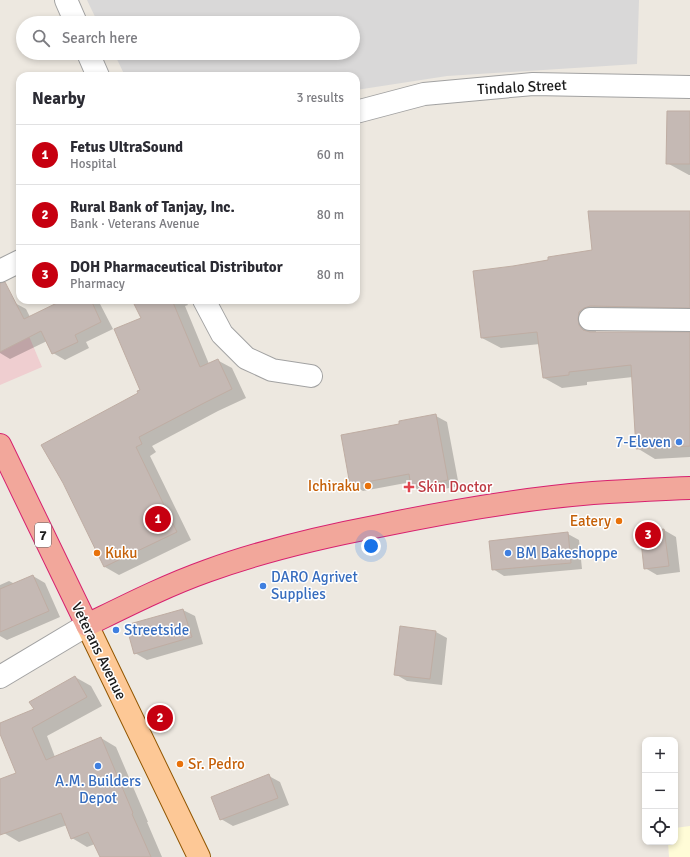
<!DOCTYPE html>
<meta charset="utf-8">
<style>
:root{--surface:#fff;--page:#f7f7f7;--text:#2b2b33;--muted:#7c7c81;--line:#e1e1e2;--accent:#c60010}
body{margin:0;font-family:Signika,sans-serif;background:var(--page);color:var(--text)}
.controls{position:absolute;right:12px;bottom:12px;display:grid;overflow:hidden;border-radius:8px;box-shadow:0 2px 6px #0003}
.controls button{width:36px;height:36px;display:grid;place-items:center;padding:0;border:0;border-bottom:1px solid var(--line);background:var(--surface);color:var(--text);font:20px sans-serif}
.you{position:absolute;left:371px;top:546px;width:14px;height:14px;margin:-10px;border:3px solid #fff;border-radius:50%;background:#1a73e8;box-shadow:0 0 0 6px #1a73e833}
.badge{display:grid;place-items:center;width:26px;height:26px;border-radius:50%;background:var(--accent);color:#fff;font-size:13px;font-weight:700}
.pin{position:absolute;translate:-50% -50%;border:2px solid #fff;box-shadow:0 1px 4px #0006}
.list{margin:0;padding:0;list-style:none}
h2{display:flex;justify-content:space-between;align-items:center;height:52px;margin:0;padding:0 16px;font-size:17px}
h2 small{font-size:13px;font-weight:400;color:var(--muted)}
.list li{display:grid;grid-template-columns:26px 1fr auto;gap:12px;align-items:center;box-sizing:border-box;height:60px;padding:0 16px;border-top:1px solid var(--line)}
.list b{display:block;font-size:15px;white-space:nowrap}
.list p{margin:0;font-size:13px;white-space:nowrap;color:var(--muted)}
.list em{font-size:13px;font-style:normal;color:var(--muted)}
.icon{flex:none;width:22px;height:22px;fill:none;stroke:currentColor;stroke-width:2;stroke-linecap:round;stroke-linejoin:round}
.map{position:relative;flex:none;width:690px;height:857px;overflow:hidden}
.search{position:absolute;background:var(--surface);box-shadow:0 2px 6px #0003;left:16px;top:16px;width:344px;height:44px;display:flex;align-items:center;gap:10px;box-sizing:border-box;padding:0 14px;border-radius:22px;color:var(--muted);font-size:15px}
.panel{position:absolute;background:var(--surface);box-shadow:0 2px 6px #0003;left:16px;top:72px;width:344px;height:232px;border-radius:12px}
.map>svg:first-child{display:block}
.residential{fill:#d9d8d8}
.commercial{fill:#efced0}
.education{fill:#fffcd7}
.shadow{fill:#0003}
.building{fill:#c5b9b4;stroke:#bfada3}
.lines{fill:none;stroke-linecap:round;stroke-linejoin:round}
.minor-casing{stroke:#a2a2a2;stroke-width:24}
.tertiary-casing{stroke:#a2a2a2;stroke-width:24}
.primary-casing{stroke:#925600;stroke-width:24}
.trunk-casing{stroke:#d7216f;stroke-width:24}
.minor{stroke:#fff;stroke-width:22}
.tertiary{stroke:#fff;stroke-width:22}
.primary{stroke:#fdc896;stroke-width:22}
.trunk{stroke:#f2a79b;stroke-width:22}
.shop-dot{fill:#3f7fe0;stroke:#fff;stroke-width:1.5}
.food-dot{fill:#e8710a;stroke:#fff;stroke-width:1.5}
.health-dot{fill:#e0444e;stroke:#fff;stroke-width:1.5}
.labels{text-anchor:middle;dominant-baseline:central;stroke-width:3;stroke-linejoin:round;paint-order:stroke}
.shield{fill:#fff;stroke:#5f5f5f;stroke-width:1}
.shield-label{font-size:14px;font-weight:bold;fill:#1b1b1b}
.street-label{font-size:15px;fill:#1b1b1b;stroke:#fff}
.shop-label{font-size:15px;fill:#366cbe;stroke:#fff;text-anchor:start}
.food-label{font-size:15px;fill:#c56008;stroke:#fff;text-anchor:end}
.health-label{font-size:15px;fill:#be3a42;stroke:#fff;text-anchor:start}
</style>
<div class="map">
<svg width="690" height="857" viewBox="0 0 690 857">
<rect width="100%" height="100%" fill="#ede8e0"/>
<path class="residential" d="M87,0H639L637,64L447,76L356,90V76H125L114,53H353V23H98Z"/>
<path class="commercial" d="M13,298L42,367L0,385V304Z"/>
<path class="education" d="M690,826V857H669L668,842H675V828Z"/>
<path class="shadow" d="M690,112V175H689L667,163Z
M690,212V317L596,329V333L690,334V457L655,459L637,448L633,377L587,382V385L562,388L544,378L540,344L501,348L482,338L513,267L593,251Z
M63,300H98L113,329L86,342L89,348L65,360L53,353L47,341L10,359L0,353V310L15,303L26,309L30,317Z
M133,300H185L188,305L185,306L209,364L217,360L232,368L246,398L218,411L152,446L156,452L150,456L191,540L119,575L105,567L139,393L141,391L143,319Z
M436,416L447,422L459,486L424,493L412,486L411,482L363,491L351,484L401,425Z
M664,530L676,537L680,572L657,575L645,568Z
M568,534L579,540L582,569L504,576L493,569Z
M33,576L45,583L60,617L7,640L0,636V585L9,581L15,584Z
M183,610L195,616L203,644L147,660L135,653L127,626Z
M436,632L447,638L442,685L407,681L395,674Z
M75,677L91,686L102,706L47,736L55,757L101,738L116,747L148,822H147L162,857H101L95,844L87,847L72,838L67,825L19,842L4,833L0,823V780L17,774L0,731V724L35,709Z
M269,776L280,782L289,805L233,826L221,819Z"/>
<path class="building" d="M667,111H690V164H666Z
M588,211H690V308L590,306L584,308L579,312L578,319L579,325L583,330L590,332H690V446L636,449L631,365L569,372V375L543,378L537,332L481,338L473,271L513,266L548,260V257L592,250Z
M5,282L24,319L63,300H91L101,322L75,335L78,342L52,354L41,331L0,352V283Z
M132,300H172L200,367L218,359L232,389L204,403L139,437L142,444L136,447L177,532L104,567L63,483L41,445L138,393L137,391L140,390L114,329L141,318Z
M436,414L448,480L411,487L409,474L350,485L341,435L399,424V421Z
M664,529L669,566L644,569L640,532Z
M568,532L571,563L492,570L489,541Z
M33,575L49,611L0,632V589Z
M183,609L192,637L134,654L126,625Z
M400,626L436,631L430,679L394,675Z
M75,676L87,697L32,728L46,760L101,737L133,813L132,814L151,857H100L88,832L71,839L61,813L0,835V779L16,773L0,734V723L34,709L29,702Z
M269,774L278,798L220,820L211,797Z"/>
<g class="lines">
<g class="minor-casing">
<path id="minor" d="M204,300L222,334L246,358L272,370L311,376
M590,319L690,320"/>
</g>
<g class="tertiary-casing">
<path id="tertiary" d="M66,0L76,23
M88,53L98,76
M356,112L424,94L533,84L690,87
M0,271L20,261
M0,677L87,625"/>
</g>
<g class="primary-casing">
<path id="primary" d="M87,625L199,857"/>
</g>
<g class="trunk-casing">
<path id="trunk" d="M0,445L87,625C126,606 165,586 207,571C262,551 321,537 379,526C450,511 521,499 593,493C625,491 658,489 690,488"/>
</g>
<use href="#minor" class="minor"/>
<use href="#tertiary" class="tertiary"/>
<use href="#primary" class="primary"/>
<use href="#trunk" class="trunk"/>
</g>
<g class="shop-dot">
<circle cx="679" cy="442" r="4"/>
<circle cx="508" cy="553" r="4"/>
<circle cx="263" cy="586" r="4"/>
<circle cx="116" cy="630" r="4"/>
<circle cx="98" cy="766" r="4"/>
</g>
<g class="food-dot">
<circle cx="368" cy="486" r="4"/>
<circle cx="619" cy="521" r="4"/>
<circle cx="97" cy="553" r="4"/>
<circle cx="180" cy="764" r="4"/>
</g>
<path class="health-dot" d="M407 481h4v4h4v4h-4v4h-4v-4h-4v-4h4z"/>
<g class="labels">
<rect class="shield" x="35" y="523" width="16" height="24" rx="3"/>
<g class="shield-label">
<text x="43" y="535">7</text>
</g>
<g class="street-label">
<text transform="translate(522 87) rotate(-3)">Tindalo Street</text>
<text transform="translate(99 651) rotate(64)">Veterans Avenue</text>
</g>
<g class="shop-label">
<text x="671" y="442" text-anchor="end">7-Eleven</text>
<text x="516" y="553">BM Bakeshoppe</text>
<text x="271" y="577">DARO Agrivet<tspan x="271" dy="17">Supplies</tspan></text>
<text x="124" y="630">Streetside</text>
<text x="98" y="781" text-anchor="middle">A.M. Builders<tspan x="98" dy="17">Depot</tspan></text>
</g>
<g class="food-label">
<text x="360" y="486">Ichiraku</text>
<text x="611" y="521">Eatery</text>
<text x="105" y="553" text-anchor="start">Kuku</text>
<text x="188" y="764" text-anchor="start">Sr. Pedro</text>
</g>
<g class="health-label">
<text x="418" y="487">Skin Doctor</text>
</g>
</g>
</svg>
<div class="controls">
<button>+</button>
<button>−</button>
<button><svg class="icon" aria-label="locate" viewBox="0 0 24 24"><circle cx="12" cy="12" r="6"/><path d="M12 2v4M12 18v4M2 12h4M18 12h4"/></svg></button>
</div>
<div class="you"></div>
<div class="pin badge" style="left:158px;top:519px">1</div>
<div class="pin badge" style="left:160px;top:718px">2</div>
<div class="pin badge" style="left:648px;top:535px">3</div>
<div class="search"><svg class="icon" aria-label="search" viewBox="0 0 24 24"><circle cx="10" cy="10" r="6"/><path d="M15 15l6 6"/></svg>Search here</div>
<section class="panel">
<h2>Nearby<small>3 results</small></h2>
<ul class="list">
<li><span class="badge">1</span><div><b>Fetus UltraSound</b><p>Hospital</p></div><em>60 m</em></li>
<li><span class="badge">2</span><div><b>Rural Bank of Tanjay, Inc.</b><p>Bank · Veterans Avenue</p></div><em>80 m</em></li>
<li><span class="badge">3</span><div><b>DOH Pharmaceutical Distributor</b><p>Pharmacy</p></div><em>80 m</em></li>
</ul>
</section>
</div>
